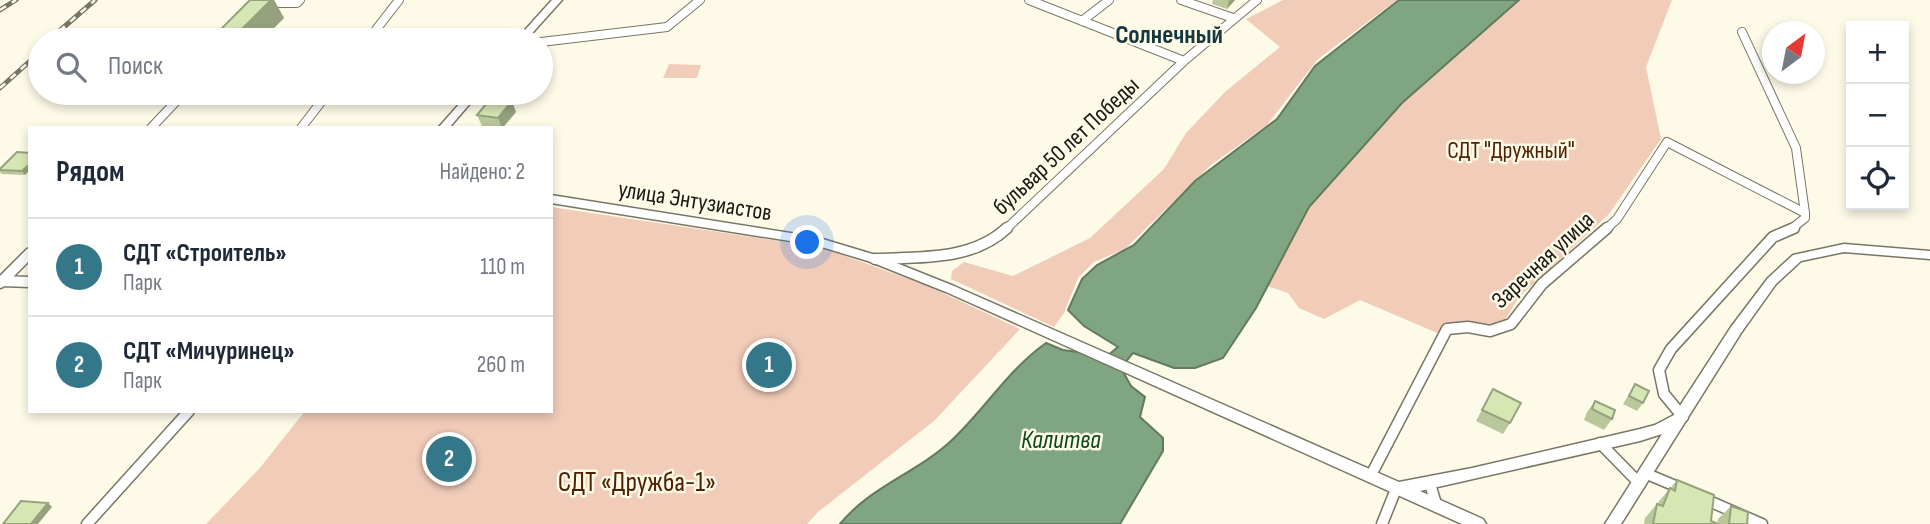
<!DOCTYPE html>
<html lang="ru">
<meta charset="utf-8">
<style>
:root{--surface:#fff;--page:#f6f6f7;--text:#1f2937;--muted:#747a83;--line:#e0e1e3;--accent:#347788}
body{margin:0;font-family:"Sofia Sans Condensed",sans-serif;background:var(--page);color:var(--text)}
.controls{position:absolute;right:21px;top:21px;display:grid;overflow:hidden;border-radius:0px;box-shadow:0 4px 10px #0003}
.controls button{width:63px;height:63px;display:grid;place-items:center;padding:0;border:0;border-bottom:2px solid var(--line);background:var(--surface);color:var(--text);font:35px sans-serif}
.compass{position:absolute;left:1762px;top:21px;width:63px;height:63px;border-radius:50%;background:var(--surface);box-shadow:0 4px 10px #0003;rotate:32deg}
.you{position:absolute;left:808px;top:243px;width:24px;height:24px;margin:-18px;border:5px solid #fff;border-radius:50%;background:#1a73e8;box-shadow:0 0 0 10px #1a73e833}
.badge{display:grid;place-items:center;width:46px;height:46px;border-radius:50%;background:var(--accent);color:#fff;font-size:23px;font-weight:700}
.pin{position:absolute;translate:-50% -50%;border:4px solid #fff;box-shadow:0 2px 7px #0006}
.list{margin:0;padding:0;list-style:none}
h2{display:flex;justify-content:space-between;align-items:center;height:91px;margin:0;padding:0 28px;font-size:30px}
h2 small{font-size:23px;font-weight:400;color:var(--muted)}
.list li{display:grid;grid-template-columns:46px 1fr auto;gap:21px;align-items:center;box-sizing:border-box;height:98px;padding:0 28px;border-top:2px solid var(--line)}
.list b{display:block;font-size:26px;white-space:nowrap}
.list p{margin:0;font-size:23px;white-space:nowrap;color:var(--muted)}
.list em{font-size:23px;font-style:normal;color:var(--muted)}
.icon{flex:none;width:38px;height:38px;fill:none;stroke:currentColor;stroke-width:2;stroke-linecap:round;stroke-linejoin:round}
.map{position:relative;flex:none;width:1930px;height:524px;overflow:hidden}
.search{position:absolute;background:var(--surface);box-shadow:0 4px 10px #0003;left:28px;top:28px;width:525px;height:77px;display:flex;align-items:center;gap:18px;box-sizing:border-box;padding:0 24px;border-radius:38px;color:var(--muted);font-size:26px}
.panel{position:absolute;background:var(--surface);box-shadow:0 4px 10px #0003;left:28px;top:126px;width:525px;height:287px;border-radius:0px}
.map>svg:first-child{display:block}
.green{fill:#f1ccb8}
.water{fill:#7fa680;stroke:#607b5f;stroke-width:2}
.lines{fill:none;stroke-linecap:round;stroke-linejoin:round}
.minor-far1-casing{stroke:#797666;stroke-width:10}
.minor-casing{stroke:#797666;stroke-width:13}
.major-casing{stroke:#797666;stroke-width:3}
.minor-far1{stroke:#fff;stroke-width:8}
.minor{stroke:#fff;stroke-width:10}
.major{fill:#fff;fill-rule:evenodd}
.rail-casing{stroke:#767469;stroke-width:5}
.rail{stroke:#fefae8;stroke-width:2.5;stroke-dasharray:7;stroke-linecap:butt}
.wall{fill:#b9c79b}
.shaded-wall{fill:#96a27e}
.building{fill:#d7e7b4;stroke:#96a27e;stroke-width:2}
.labels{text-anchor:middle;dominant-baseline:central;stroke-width:5;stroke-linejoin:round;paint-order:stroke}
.street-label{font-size:24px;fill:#191812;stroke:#fefae8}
.park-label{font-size:24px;fill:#502202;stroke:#fefae8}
.far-district-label{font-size:26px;font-weight:bold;fill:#17373f;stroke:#fefae8}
.water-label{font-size:26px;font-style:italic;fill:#0b4816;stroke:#fefae8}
.near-park-label{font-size:28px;fill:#502202;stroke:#fefae8}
</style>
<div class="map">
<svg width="1930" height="524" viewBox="0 0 1930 524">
<rect width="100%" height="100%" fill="#fefae8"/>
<path class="green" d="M1283,0H1397L1318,59L1267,125L1211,165L1125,249L1094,262L1078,278L1064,313L1054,327L951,279L952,271L964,262L1013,276L1090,238L1164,169L1186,133L1226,91L1280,47L1246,19Z
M1520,0H1672L1646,67L1661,139L1609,214L1519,297L1500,328L1442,335L1360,300L1324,319L1299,308L1288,293L1255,282L1278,241L1355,144L1391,116L1428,69Z
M669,64L701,65L697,78H663Z
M551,207L820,247L926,285L1020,329L934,421L818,512L807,524H206L259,469L305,411H551Z"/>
<path class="water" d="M1399,0H1519L1402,103L1309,207L1256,308L1223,358L1195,368H1174L1133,353L1121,368L1131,386L1145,397L1140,417L1163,438V451L1120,524H840C871,486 917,473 952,440C985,409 1008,370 1046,343L1063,350L1107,356L1118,347L1084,326L1068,310L1082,279L1097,265L1134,245L1195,181L1277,119L1315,66Z"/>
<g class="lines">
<g class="minor-far1-casing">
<path id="minor-far1" d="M1029,0L1184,61
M1181,0L1233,18
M268,3H297L300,0
M1082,21L1109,0
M1742,32L1796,148L1805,213
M368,40L399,0
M541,42L667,27L700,0
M151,128L184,93
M301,128L328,93
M1005,230L1184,61L1257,0
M1605,230L1617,219L1667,142L1805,213V218L1790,230"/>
</g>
<g class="minor-casing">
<path id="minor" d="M875,259C920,257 972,261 1007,228
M2,281L30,282
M0,283L30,253
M1683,417L1664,394L1659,370L1671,349L1773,237L1794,228
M1600,443L1640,484
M1647,474L1685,490
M1370,477L1447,329L1468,327L1490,331L1511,324L1542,284L1607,228
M1430,484L1437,507
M1702,498L1762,524
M87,524L189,411
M1382,524L1396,489"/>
</g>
<g class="major-casing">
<path id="major" d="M552,0H562L526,40H516Z
M469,93H479L449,128H438Z
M551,195L816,237L879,256L954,286L1399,482L1472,468L1640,429L1655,425L1674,415L1731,327L1768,278L1793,255L1844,244L1930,251V259L1844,252L1801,261L1776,284L1741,333L1621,524H1605L1662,434L1640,441L1420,491L1483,519L1486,524H1462L946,292L871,262L815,245L551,203Z"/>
</g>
<use href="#minor-far1" class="minor-far1"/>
<use href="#minor" class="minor"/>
<use href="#major" class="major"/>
<g class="rail-casing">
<path id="rail" d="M0,10L16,0
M49,40L95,0
M0,88L40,52"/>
</g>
<use href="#rail" class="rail"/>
</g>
<path class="wall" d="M250,0H274L284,18L262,40H224L219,31Z
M1213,0H1235L1227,9L1212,4Z
M516,112L503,128L482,126L477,115Z
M17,152L25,175L2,174L0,172V169Z
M1635,384L1643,403L1637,411L1623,404Z
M1493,389L1510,423L1503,434L1476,421Z
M1595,401L1612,419L1604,430L1584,420L1587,412Z
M1677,480L1711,521L1717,524L1718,519L1731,506L1747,524H1644L1645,518Z"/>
<path class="shaded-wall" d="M271,0H274L284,18L262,40H243L239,32Z
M1229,0H1235L1227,9Z
M512,101L516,112L502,128L498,118Z
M30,164V170L25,175L22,171Z
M48,503L52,507L38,524H31Z"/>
<path class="building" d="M250,0H271L239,32L219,31Z
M491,98L512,101L498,118L477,115Z
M17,152L30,153V164L22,171L0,170V169Z
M1635,384L1649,391L1643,403L1629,396Z
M1493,389L1521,403L1510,423L1482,410Z
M1595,401L1615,410L1612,419L1592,409Z
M1677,480L1714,495L1711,521L1718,524H1653L1657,504L1663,506L1670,488L1675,491Z
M21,501L48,503L31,524H3Z
M1731,506L1748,512L1747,524H1729Z"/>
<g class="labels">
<g class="street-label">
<text transform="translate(1066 146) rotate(-43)">бульвар 50 лет Победы</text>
<text transform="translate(695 201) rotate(9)">улица Энтузиастов</text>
<text transform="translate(1543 260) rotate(-43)">Заречная улица</text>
</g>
<g class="park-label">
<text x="1511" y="150">СДТ "Дружный"</text>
</g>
<g class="far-district-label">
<text x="1169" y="35">Солнечный</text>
</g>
<g class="water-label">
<text x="1061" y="440">Калитва</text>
</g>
<g class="near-park-label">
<text x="637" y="482">СДТ «Дружба-1»</text>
</g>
</g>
</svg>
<div class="controls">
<button>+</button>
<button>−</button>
<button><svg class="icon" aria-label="locate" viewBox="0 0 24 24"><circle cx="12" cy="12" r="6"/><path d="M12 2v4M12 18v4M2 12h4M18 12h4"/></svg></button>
</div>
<svg class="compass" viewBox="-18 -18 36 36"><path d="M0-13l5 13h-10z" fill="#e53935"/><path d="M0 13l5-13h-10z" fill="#747a83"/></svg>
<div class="you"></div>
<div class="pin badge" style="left:769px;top:365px">1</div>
<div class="pin badge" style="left:449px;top:459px">2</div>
<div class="search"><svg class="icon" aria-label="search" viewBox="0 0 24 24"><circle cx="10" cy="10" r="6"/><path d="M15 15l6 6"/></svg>Поиск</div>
<section class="panel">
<h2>Рядом<small>Найдено: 2</small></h2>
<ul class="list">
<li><span class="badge">1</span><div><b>СДТ «Строитель»</b><p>Парк</p></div><em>110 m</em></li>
<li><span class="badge">2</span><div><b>СДТ «Мичуринец»</b><p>Парк</p></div><em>260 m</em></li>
</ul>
</section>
</div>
